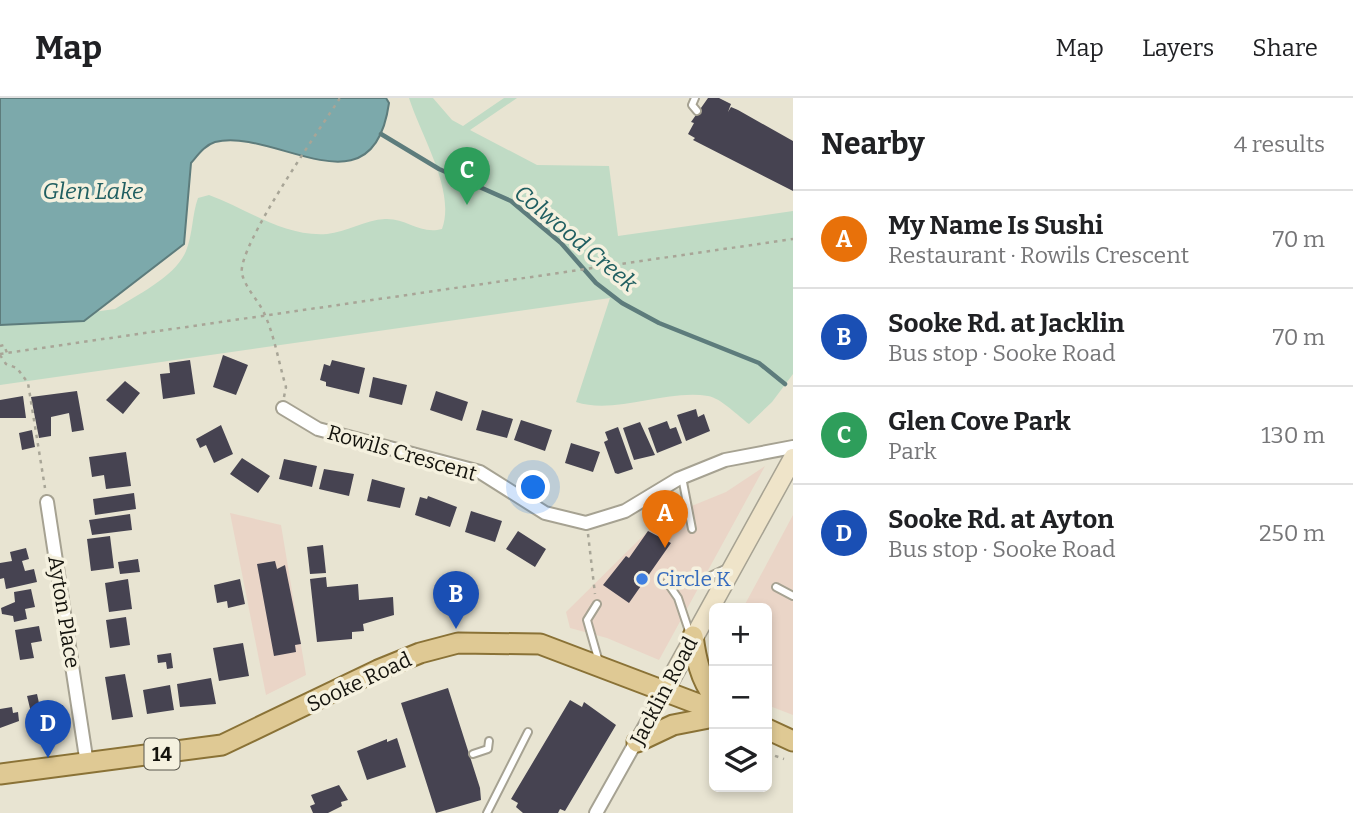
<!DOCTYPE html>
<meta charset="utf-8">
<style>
:root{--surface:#fff;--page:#f6f6f6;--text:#202124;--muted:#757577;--line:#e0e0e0;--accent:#db2777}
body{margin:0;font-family:Bitter,serif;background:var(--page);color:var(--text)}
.controls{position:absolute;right:21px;bottom:21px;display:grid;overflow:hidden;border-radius:10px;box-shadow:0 4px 10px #0003}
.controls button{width:63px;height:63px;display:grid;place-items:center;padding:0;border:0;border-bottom:2px solid var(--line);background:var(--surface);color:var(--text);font:35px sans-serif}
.you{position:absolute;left:534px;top:390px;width:24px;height:24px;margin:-18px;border:5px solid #fff;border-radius:50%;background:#1a73e8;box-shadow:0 0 0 10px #1a73e833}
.badge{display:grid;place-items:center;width:46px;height:46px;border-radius:50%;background:var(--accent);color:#fff;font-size:23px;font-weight:700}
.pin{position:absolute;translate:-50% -58px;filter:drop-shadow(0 2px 4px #0008)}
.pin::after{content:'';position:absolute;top:37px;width:24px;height:21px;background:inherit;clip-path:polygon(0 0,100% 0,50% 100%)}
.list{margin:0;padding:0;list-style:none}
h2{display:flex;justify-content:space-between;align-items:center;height:91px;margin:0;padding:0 28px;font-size:30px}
h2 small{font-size:23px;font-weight:400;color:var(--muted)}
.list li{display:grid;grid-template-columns:46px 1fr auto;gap:21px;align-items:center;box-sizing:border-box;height:98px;padding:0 28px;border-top:2px solid var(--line)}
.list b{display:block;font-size:26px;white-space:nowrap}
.list p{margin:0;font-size:23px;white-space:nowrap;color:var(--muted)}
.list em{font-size:23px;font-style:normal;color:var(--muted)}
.icon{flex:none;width:38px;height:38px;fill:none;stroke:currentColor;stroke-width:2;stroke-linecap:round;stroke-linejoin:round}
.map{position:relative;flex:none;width:793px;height:715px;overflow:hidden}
header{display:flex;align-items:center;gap:42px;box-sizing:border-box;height:98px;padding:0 35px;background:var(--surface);border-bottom:2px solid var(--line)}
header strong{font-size:33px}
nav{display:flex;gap:38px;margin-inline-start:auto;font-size:24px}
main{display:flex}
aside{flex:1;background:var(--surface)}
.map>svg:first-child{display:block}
.commercial{fill:#ead5c7}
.park{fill:#c0dbc5}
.water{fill:#7ca9ab;stroke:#5d7c7c;stroke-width:2}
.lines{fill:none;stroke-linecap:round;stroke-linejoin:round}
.stream{stroke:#5d7c7c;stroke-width:4.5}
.building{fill:#464351}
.service-casing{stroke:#a6a292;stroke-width:10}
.minor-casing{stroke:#a6a292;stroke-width:16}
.secondary-casing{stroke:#a6a292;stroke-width:21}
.primary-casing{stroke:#8a7236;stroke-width:23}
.path{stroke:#a8a597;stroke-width:2.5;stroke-dasharray:3.5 5;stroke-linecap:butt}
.service{stroke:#fff;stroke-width:6}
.minor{stroke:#fff;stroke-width:12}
.secondary{stroke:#efe4c9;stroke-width:18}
.primary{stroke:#dfc994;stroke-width:19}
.shop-dot{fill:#3f7fe0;stroke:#f5f1df;stroke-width:2.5}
.labels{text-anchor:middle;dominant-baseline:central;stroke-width:7;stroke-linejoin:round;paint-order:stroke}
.shield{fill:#f5f1df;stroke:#58564c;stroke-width:2}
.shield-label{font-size:19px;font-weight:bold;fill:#14130d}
.street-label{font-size:21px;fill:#14130d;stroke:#f5f1df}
.shop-label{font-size:21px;fill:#366cbe;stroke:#f5f1df;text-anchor:start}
.water-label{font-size:23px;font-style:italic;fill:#205f61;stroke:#f5f1df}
</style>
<header>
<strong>Map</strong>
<nav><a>Map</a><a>Layers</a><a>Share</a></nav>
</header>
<main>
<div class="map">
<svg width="793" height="715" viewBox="0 0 793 715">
<rect width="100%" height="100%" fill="#e8e4d2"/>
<path class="commercial" d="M765,368L659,562L607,540L570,530L566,514L649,432L672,416L726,394Z
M230,415L281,427L306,577L266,597Z
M793,417V617L767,607V510H743Z"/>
<path class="park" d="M409,0H433L452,22L463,28L504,0H517L470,32L537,67L609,68L618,138L793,113V276L772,304L749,326C738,318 721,300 708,298C666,291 615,317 576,304L610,200L0,287V227L115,211C137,197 176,178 186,153C193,136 192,116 198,100L209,97C248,111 283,139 327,136C346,134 365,122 385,121C407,120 420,137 442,131C456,93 421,38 409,0Z"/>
<path class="water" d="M0,0H386L389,5C373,119 275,29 215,44C205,47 198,57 191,65L184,146L84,223L0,227Z"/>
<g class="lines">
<path class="stream" d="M381,36L439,71L511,103L561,145L596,185L622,205L659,225L759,265L785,286"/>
</g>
<path class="building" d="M708,0H719L731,6L728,14L731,9L738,12L793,43V93L693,42L695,40L688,36L694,25L691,24Z
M223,257L248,267L236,297L213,289Z
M190,262L195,296L163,301L160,276L170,275L169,265Z
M332,262L365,270L359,296L326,288V284L320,282L324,266L330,268Z
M373,279L407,287L402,307L369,299Z
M125,283L140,295L123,316L106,302Z
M77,293L84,332L72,334L69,315L51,319V338L39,340L31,299Z
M436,293L468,304L462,323L430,312Z
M23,298L26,320H0V302Z
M696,311L698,319L704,316L710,333L686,343L677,317Z
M482,312L513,321L507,340L476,332Z
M521,322L552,332L545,353L514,342Z
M667,323L670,331L676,329L682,345L657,355L648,330Z
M640,324L655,357L634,362L623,330Z
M221,327L233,356L214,365L206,347L200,350L196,341Z
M618,329L633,371L618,376L615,375L604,344L608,342L605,334Z
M32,332L35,349L22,352L19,335Z
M571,345L600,354L593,374L565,365Z
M126,354L131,388L106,391L104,377L92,379L89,359Z
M242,360L270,378L258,395L230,376Z
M284,361L317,368L312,389L279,381Z
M324,371L354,376L349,398L319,391Z
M372,381L405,390L400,410L367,403Z
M134,395L136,411L95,417L93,401Z
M428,398L457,409L450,429L415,417L420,399L427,401Z
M471,413L502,423L495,444L465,434Z
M130,416L132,432L92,437L89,422Z
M518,433L546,451L535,469L506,451Z
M648,433L671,445L629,505L603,487L626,458L629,460Z
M110,438L114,470L91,473L87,441Z
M323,447L326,475L310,476L307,449Z
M26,450L29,461L22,463L25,473L34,471L37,484L6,491L4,480L0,481V465L12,463L10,454Z
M138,461L140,474L120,476L118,464Z
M275,463L277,471L285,467L301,546L295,547L296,554L274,558L257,466Z
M326,479L327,489L358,486L359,502L393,499L394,517L363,526L364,533L352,534V541L317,544L310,481Z
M128,481L132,511L109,514L105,485Z
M240,481L245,506L228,510L227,503L217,505L214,487Z
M31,491L35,509L25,511L27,521L14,524L13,518L2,516L1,510L15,504L14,494Z
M126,519L130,547L110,550L106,522Z
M39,528L42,543L31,545L34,560L20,562L15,532Z
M243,545L249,578L219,583L213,550Z
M171,555L173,570L167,571L166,564L158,565L157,557Z
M125,576L133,619L112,622L105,579Z
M211,580L216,606L180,609L177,586Z
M170,587L174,612L147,616L143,592Z
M448,590L480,690L481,702L436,715L401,605Z
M37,596L39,605L47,604L49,610L63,607L68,632L61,634L59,627L35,631L27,598Z
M570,602L582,609L584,604L616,627L565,713L560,711L558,715H523L516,709L518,705L511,701Z
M12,609L13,615L18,614L19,623L0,630V611Z
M397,640L406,669L367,682L357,653L387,641V644Z
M339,687L348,702L341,704L342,708L328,715H313L310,708L315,706L311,697Z"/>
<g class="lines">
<g class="service-casing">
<path id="service" d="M695,0L692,7L697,13
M682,379L692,431
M667,484L700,483L725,471
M667,484L678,500L690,536
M776,489L793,498
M597,506L587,522L599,564
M473,656L488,651L489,643
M487,715L528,634"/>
</g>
<g class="minor-casing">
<path id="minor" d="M283,310L318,331L480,374L545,415L586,425L625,413L678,381L725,362L793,349
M47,404L87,666
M596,715L665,592"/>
</g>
<g class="secondary-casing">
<path id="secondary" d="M665,592L793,360"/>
</g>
<g class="primary-casing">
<path id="primary" d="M693,538C696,560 700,581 714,599
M767,631L793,643
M637,644L673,627L714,619
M0,676L222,647L378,572L420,555L458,545L540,546L714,612"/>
</g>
<path class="path" d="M0,248L4,247L7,255
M0,256L793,141
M0,257L6,266L17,270L28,285L45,390
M284,299L286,289C279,266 275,240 265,217C259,203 246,191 242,176C236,150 322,28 340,0
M588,436L595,496
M767,655L784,661"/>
<use href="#service" class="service"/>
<use href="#minor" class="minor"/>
<use href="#secondary" class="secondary"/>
<use href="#primary" class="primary"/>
</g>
<circle class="shop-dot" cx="642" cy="481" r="7"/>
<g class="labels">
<rect class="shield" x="144.5" y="640.5" width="35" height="31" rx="5"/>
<g class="shield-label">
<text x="162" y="656">14</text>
</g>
<g class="street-label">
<text transform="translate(402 355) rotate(16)">Rowils Crescent</text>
<text transform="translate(64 514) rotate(81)">Ayton Place</text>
<text transform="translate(359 584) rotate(-25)">Sooke Road</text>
<text transform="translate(664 593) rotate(-62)">Jacklin Road</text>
</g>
<g class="shop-label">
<text x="656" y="481">Circle K</text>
</g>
<g class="water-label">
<text x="93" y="93">Glen Lake</text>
<text transform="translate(576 140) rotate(40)">Colwood Creek</text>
</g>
</g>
</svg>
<div class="controls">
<button>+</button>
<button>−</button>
<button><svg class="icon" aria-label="layers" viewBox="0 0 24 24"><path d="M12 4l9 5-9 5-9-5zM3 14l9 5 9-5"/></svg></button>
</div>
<div class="you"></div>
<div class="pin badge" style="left:665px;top:450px;background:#e8710a">A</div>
<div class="pin badge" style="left:456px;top:531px;background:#1a4fb4">B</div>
<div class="pin badge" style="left:467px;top:107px;background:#2e9e5b">C</div>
<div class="pin badge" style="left:48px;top:660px;background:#1a4fb4">D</div>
</div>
<aside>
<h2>Nearby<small>4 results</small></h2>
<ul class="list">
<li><span class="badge" style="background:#e8710a">A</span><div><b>My Name Is Sushi</b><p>Restaurant · Rowils Crescent</p></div><em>70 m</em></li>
<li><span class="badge" style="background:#1a4fb4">B</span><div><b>Sooke Rd. at Jacklin</b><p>Bus stop · Sooke Road</p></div><em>70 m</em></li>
<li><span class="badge" style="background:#2e9e5b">C</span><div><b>Glen Cove Park</b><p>Park</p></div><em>130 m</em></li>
<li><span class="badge" style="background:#1a4fb4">D</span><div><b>Sooke Rd. at Ayton</b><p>Bus stop · Sooke Road</p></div><em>250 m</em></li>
</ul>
</aside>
</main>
